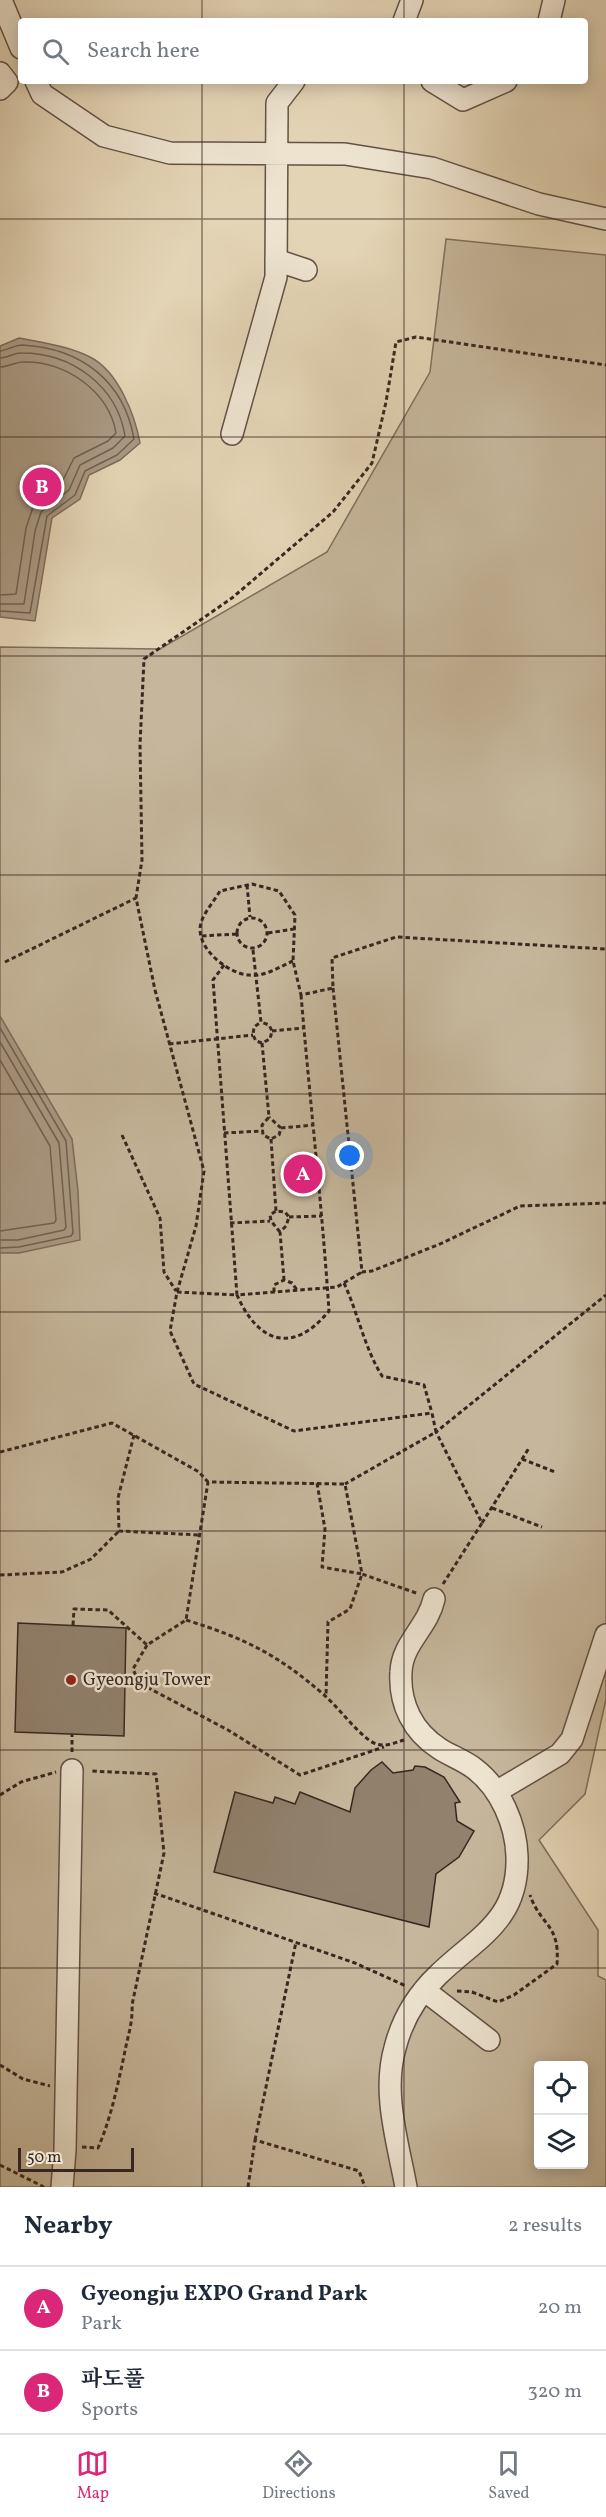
<!DOCTYPE html>
<meta charset="utf-8">
<style>
:root{--surface:#fff;--page:#f2f2f3;--text:#1f2937;--muted:#747a83;--line:#e0e1e3;--accent:#db2777}
body{margin:0;font-family:Vollkorn,"Noto Serif KR",serif;background:var(--page);color:var(--text)}
.controls{position:absolute;right:18px;bottom:18px;display:grid;overflow:hidden;border-radius:6px;box-shadow:0 3px 15px #0003}
.controls button{width:54px;height:54px;display:grid;place-items:center;padding:0;border:0;border-bottom:2px solid var(--line);background:var(--surface);color:var(--text);font:30px sans-serif}
.scale{position:absolute;left:18px;bottom:15px;width:116px;box-sizing:border-box;padding-left:6px;border:3px solid #382720;border-top:0;font-size:16px;line-height:21px;white-space:nowrap;color:#382720;-webkit-text-stroke:4px #ede3cf;paint-order:stroke}
.you{position:absolute;left:350px;top:1156px;width:21px;height:21px;margin:-15px;border:4px solid #fff;border-radius:50%;background:#1a73e8;box-shadow:0 0 0 9px #1a73e833}
.badge{display:grid;place-items:center;width:39px;height:39px;border-radius:50%;background:var(--accent);color:#fff;font-size:20px;font-weight:700}
.pin{position:absolute;translate:-50% -50%;border:3px solid #fff;box-shadow:0 2px 6px #0006}
.list{margin:0;padding:0;list-style:none}
h2{display:flex;justify-content:space-between;align-items:center;height:78px;margin:0;padding:0 24px;font-size:26px}
h2 small{font-size:20px;font-weight:400;color:var(--muted)}
.list li{display:grid;grid-template-columns:39px 1fr auto;gap:18px;align-items:center;box-sizing:border-box;height:84px;padding:0 24px;border-top:2px solid var(--line)}
.list b{display:block;font-size:22px;white-space:nowrap}
.list p{margin:0;font-size:20px;white-space:nowrap;color:var(--muted)}
.list em{font-size:20px;font-style:normal;color:var(--muted)}
.icon{flex:none;width:33px;height:33px;fill:none;stroke:currentColor;stroke-width:2;stroke-linecap:round;stroke-linejoin:round}
.map{position:relative;flex:none;width:606px;height:2187px;overflow:hidden}
.search{position:absolute;background:var(--surface);box-shadow:0 3px 15px #0003;left:18px;right:18px;top:18px;height:66px;display:flex;align-items:center;gap:15px;box-sizing:border-box;padding:0 21px;border-radius:6px;color:var(--muted);font-size:22px}
.sheet{height:246px;background:var(--surface)}
nav{display:flex;justify-content:space-around;align-items:center;box-sizing:border-box;height:84px;border-top:2px solid var(--line);background:var(--surface);font-size:16px;color:var(--muted)}
nav a{display:grid;justify-items:center;gap:3px}
nav .on{color:var(--accent)}
.map>svg:first-child{display:block}
.green{fill:#c6b79c;stroke:#7f6f5e;stroke-width:1.5;fill-rule:evenodd}
.water{fill:#a99982;stroke:#7c6b5b;stroke-width:1.5}
.lines{fill:none;stroke-linecap:round;stroke-linejoin:round}
.shore{stroke:#706051;stroke-width:1.5}
.building{fill:#91816d;stroke:#382720;stroke-width:1.5}
.minor-casing{stroke:#635245;stroke-width:24}
.path{stroke:#382720;stroke-width:3;stroke-dasharray:4.5 3;stroke-linecap:butt}
.minor{stroke:#ede3cf;stroke-width:21}
.grid{fill:none;stroke:#382720;stroke-width:1.5;stroke-opacity:0.55}
.poi-dot{fill:#8f2418;stroke:#ede3cf;stroke-width:2}
.labels{text-anchor:middle;dominant-baseline:central;stroke-width:5;stroke-linejoin:round;paint-order:stroke}
.poi-label{font-size:18px;fill:#382720;stroke:#ede3cf;text-anchor:start}
</style>
<div class="map">
<svg width="606" height="2187" viewBox="0 0 606 2187">
<rect width="100%" height="100%" fill="#e3d4b5"/>
<filter id="stains"><feTurbulence type="fractalNoise" baseFrequency=".00333" numOctaves="4"/><feColorMatrix values="0 0 0 0 .2 0 0 0 0 .09 0 0 0 0 .02 0 0 0 .5 -.17"/></filter>
<radialGradient id="worn" r=".72"><stop offset=".6" stop-color="#630" stop-opacity="0"/><stop offset="1" stop-color="#630" stop-opacity=".3"/></radialGradient>
<path class="green" d="M446,239L606,255V1699L585,1794L539,1840L598,1930V1976L606,1980V2187H0V647L160,649L327,552L430,372ZM538,2066H584V2164H538Z"/>
<path class="water" d="M19,338C44,343 68,346 90,357C118,371 135,415 140,443L120,460L89,475L80,499L52,518L35,621L0,617V346Z
M0,1016L72,1139L78,1191L80,1240L19,1253H0Z"/>
<g class="lines">
<path class="shore" d="M0,351C8,350 15,345 22,345C81,348 124,381 134,439L117,455L85,471L75,495L47,516L30,613L0,611
M0,358C8,358 15,352 22,353C72,353 117,386 125,436L113,448L80,465L69,490L41,512L35,531L24,604H0
M0,367C8,367 15,362 23,362C64,360 109,391 116,433L108,441L74,458L61,484L33,507L26,528L16,594L0,595
M0,1028L66,1141L73,1233L71,1236L19,1247L0,1248
M0,1042L59,1143L66,1227L64,1230L18,1240H0
M0,1060L50,1146L56,1220L54,1223L0,1231"/>
</g>
<path class="building" d="M18,1623L126,1628L124,1736L15,1732Z
M382,1762L393,1773L413,1770L415,1766L425,1767L444,1777L460,1802L455,1803L457,1821L474,1831L459,1857L436,1874L429,1927L214,1872L235,1792L273,1803L275,1797L295,1804L300,1792L350,1812L355,1788L371,1770Z"/>
<g class="lines">
<g class="minor-casing">
<path id="minor" d="M1,0L21,48
M404,21L412,0
M549,21L554,0
M0,73L7,82L0,89
M36,81L42,94L104,136L170,153L345,154L432,168L539,204L606,219
M432,81L463,100L506,81
M276,260L306,270
M232,434L276,277L277,103L294,81
M496,1792L560,1754L572,1739L606,1635
M424,1990L489,2040
M62,2187L65,2150L72,1770
M406,2187C398,2143 382,2093 395,2048C402,2020 417,1995 438,1975C477,1937 519,1921 517,1856C516,1825 501,1789 475,1769C465,1761 451,1756 440,1749C413,1732 399,1704 401,1672C402,1643 428,1627 434,1599"/>
</g>
<path class="path" d="M247,885L250,917
M237 933a15 15 0 1 1 30 0a15 15 0 1 1-30 0Z
M268,933L294,929
M202,936L236,934
M253,950L261,1022L254,1027L253,1035L256,1041L262,1043L270,1039L272,1031L269,1025L261,1022
M293,961C279,967 265,977 249,975C228,974 194,947 201,923C204,912 215,900 220,891L252,884L279,891L295,915L293,961L301,995L333,988L332,958L396,937L606,949
M5,962L136,898
M224,965L213,980L237,1295L177,1292L170,1331L194,1384L294,1431L432,1413L436,1432L345,1484
M333,988L362,1272L372,1271L440,1244L520,1206L606,1203
M301,995C310,1101 322,1206 329,1311C293,1355 258,1343 237,1295L337,1287L362,1272
M272,1031L303,1028
M262,1043L269,1117L262,1125L263,1135L271,1139L279,1135L281,1128L269,1117
M169,1044L253,1035
M281,1128L314,1125
M224,1133L263,1131
M122,1135L160,1218L164,1272L176,1291
M271,1139L276,1211
M289,1217L322,1216
M230,1223L270,1221
M280,1232L271,1221L270,1215L276,1211L285,1212L289,1217L286,1226L280,1232L284,1280
M344,1283C358,1313 364,1347 382,1376L424,1385L432,1413
M177,1292L196,1226L204,1171L155,990L136,898L142,860L140,745L144,659L232,598L333,512L372,463L386,402L396,342L416,337L606,365
M274,1292V1285L284,1280L292,1283L297,1290
M134,1435L118,1498L119,1531L199,1535
M0,1452L112,1423L199,1472L208,1482
M522,1459L555,1472
M317,1483L325,1529L322,1567L362,1574L350,1609L328,1622L326,1696
M492,1508L542,1527
M482,1523L529,1448
M0,1575L62,1572L91,1559L119,1531
M443,1584L482,1523L436,1432L606,1295
M186,1620C244,1638 277,1654 323,1694C339,1708 352,1727 369,1740C381,1749 391,1744 404,1740
M73,1625L74,1609L108,1610L147,1645L186,1620L208,1482L345,1484L362,1574L419,1594
M147,1645L133,1669L139,1683L228,1730L300,1775L384,1747
M72,1752V1734
M0,1795L21,1782L56,1772
M154,1893L355,1963L406,1986
M457,1991L472,1992L498,2002L514,1995L557,1964C560,1923 541,1927 530,1895
M0,2065L23,2079L50,2086
M255,2140L296,1942
M82,2147L98,2148C111,2118 117,2088 124,2056C127,2038 133,2024 132,2005L164,1853L156,1774L90,1771
M0,2165L44,2187
M248,2187L255,2140L359,2171L365,2187"/>
<use href="#minor" class="minor"/>
</g>
<path class="grid" d="M202,0V21M404,0V21M202,81V2187M404,81V2187M0,219H606M0,437H606M0,656H606M0,875H606M0,1094H606M0,1312H606M0,1531H606M0,1750H606M0,1968H606"/>
<circle class="poi-dot" cx="71" cy="1680" r="6"/>
<g class="labels">
<g class="poi-label">
<text x="83" y="1680">Gyeongju Tower</text>
</g>
</g>
<rect width="100%" height="100%" filter="url(#stains)"/>
<rect width="100%" height="100%" fill="url(#worn)"/>
</svg>
<div class="controls">
<button><svg class="icon" aria-label="locate" viewBox="0 0 24 24"><circle cx="12" cy="12" r="6"/><path d="M12 2v4M12 18v4M2 12h4M18 12h4"/></svg></button>
<button><svg class="icon" aria-label="layers" viewBox="0 0 24 24"><path d="M12 4l9 5-9 5-9-5zM3 14l9 5 9-5"/></svg></button>
</div>
<div class="scale">50 m</div>
<div class="you"></div>
<div class="pin badge" style="left:303px;top:1174px">A</div>
<div class="pin badge" style="left:42px;top:487px">B</div>
<div class="search"><svg class="icon" aria-label="search" viewBox="0 0 24 24"><circle cx="10" cy="10" r="6"/><path d="M15 15l6 6"/></svg>Search here</div>
</div>
<section class="sheet">
<h2>Nearby<small>2 results</small></h2>
<ul class="list">
<li><span class="badge">A</span><div><b>Gyeongju EXPO Grand Park</b><p>Park</p></div><em>20 m</em></li>
<li><span class="badge">B</span><div><b>파도풀</b><p>Sports</p></div><em>320 m</em></li>
</ul>
</section>
<nav>
<a class="on"><svg class="icon" aria-label="map" viewBox="0 0 24 24"><path d="M3 6l6-2 6 2 6-2v14l-6 2-6-2-6 2zM9 4v14M15 6v14"/></svg>Map</a>
<a><svg class="icon" aria-label="directions" viewBox="0 0 24 24"><path d="M12 3l9 9-9 9-9-9zM9 14v-3h6M13 9l2 2-2 2"/></svg>Directions</a>
<a><svg class="icon" aria-label="saved" viewBox="0 0 24 24"><path d="M7 4h10v16l-5-4-5 4z"/></svg>Saved</a>
</nav>
